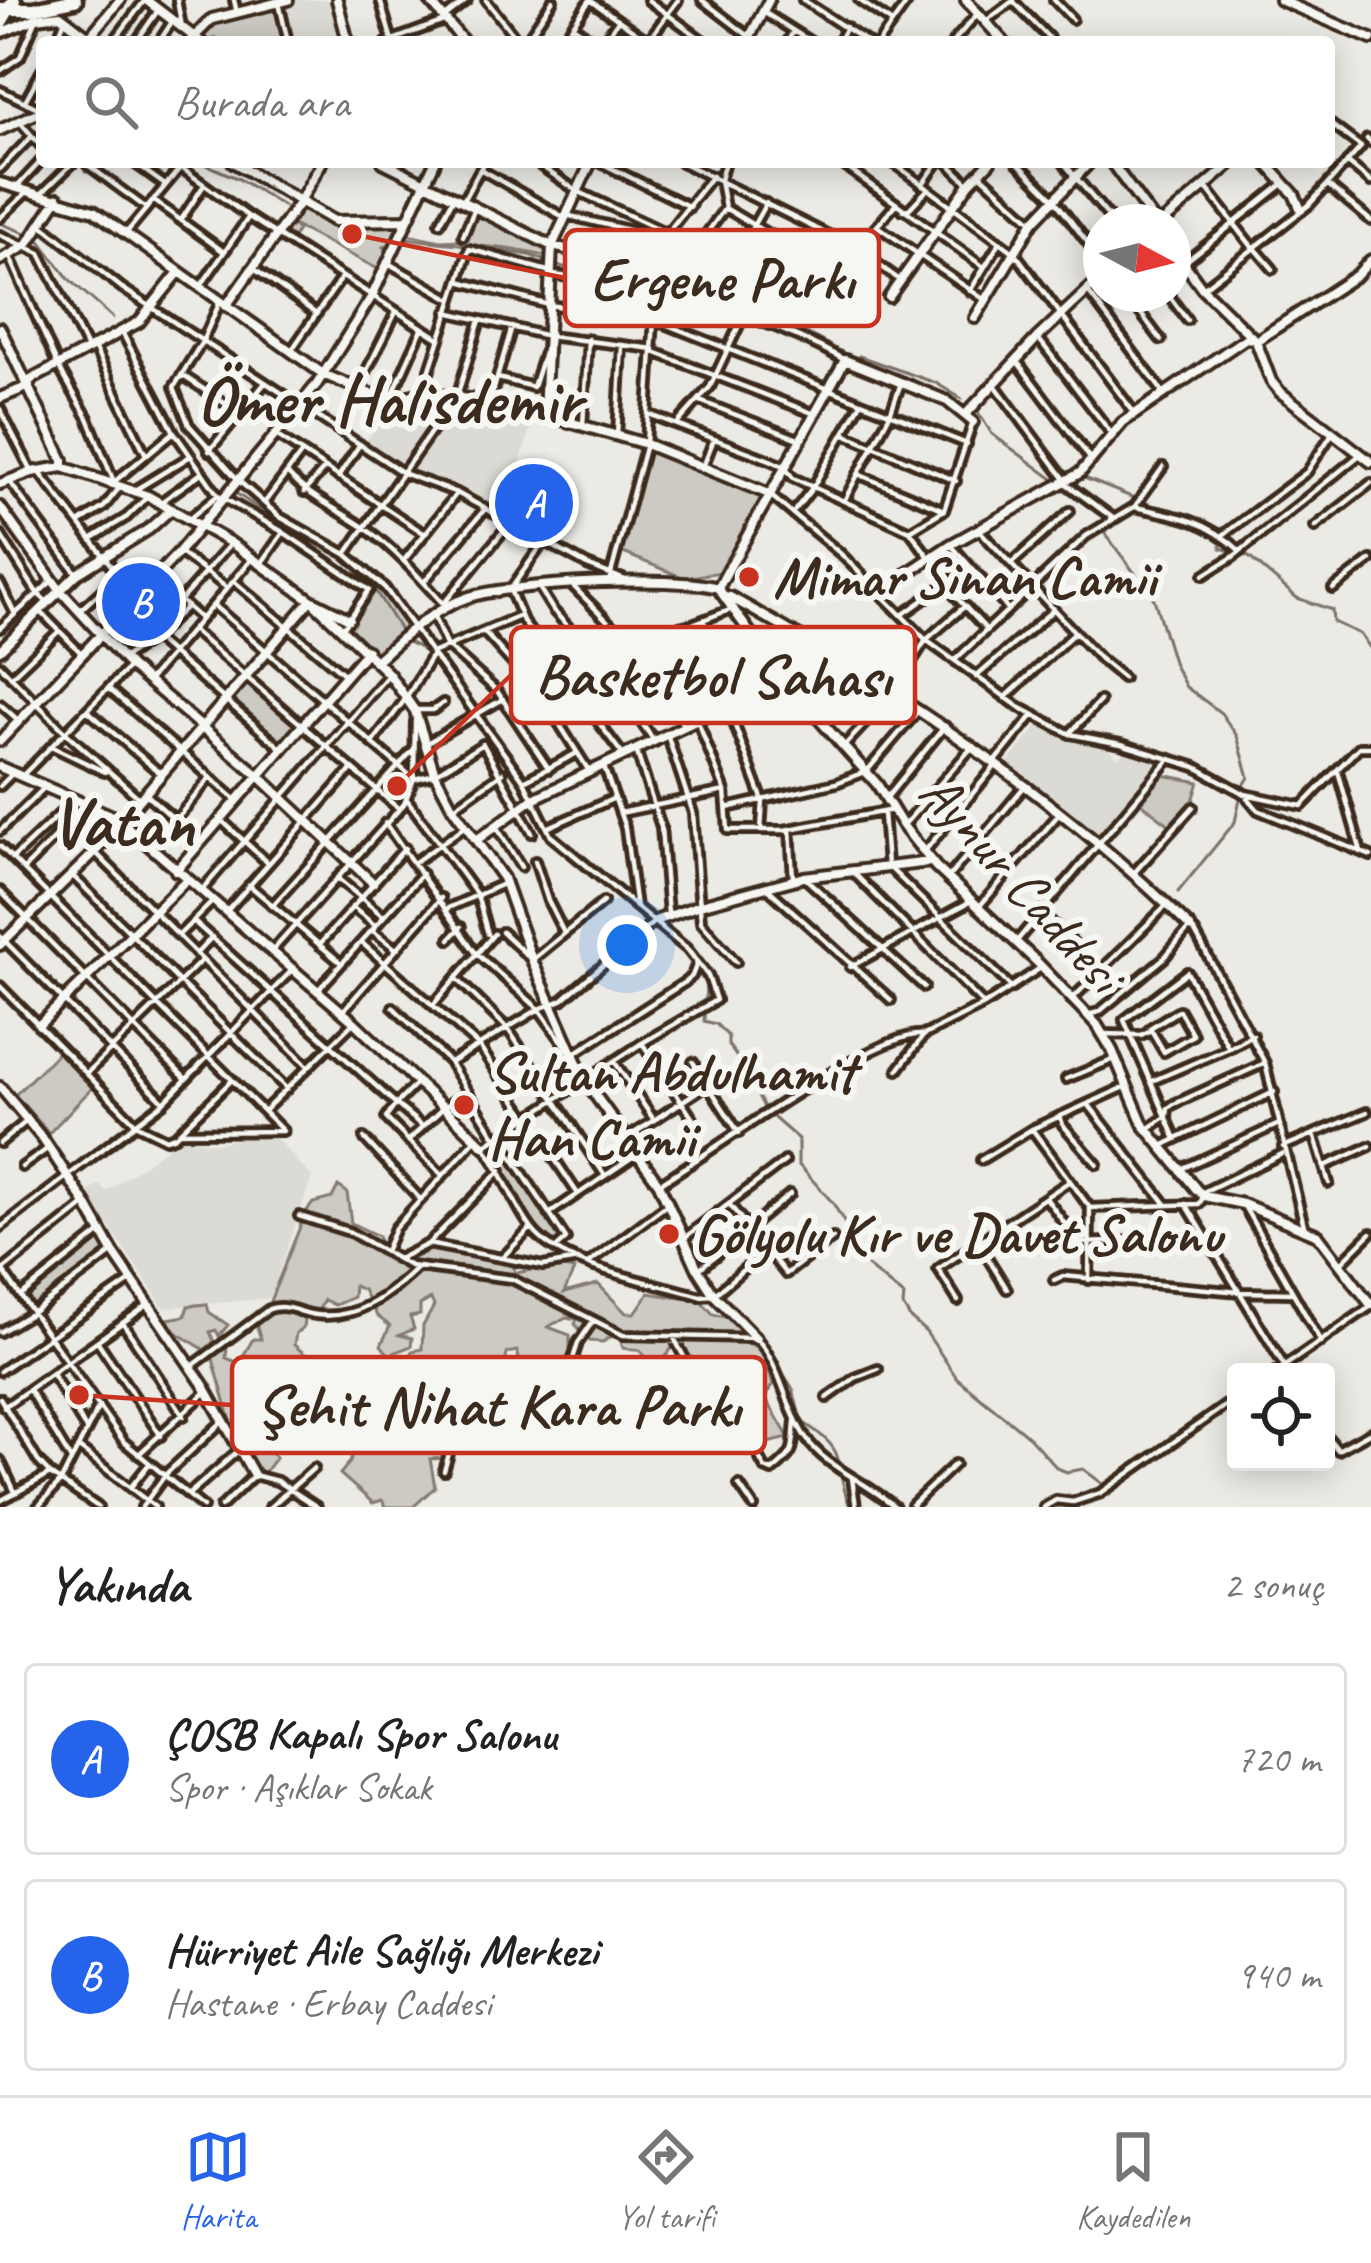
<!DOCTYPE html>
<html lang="tr">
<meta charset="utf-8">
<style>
:root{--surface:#fff;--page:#f2f2f2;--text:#222;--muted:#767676;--line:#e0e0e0;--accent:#2563eb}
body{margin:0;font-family:Caveat,sans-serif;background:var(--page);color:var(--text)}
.controls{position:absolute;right:36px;bottom:36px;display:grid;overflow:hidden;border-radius:12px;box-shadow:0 6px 30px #0003}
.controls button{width:108px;height:108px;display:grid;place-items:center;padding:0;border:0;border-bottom:3px solid var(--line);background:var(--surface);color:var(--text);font:60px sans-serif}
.compass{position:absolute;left:1083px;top:204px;width:108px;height:108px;border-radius:50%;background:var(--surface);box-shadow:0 6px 30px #0003;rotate:97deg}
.you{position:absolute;left:627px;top:945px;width:42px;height:42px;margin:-30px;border:9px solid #fff;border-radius:50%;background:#1a73e8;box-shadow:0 0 0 18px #1a73e833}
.badge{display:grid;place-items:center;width:78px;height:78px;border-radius:50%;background:var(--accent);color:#fff;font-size:39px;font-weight:700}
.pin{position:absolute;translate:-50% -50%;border:6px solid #fff;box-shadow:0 3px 12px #0006}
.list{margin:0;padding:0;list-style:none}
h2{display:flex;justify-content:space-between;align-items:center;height:156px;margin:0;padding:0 48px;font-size:51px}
h2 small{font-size:39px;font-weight:400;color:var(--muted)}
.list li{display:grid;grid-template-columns:78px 1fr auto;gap:36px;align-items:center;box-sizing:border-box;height:192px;margin:0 24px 24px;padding:0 24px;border:3px solid var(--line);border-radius:12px}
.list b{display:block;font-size:45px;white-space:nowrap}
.list p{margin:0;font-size:39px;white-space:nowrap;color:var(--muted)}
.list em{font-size:39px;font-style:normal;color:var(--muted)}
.icon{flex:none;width:66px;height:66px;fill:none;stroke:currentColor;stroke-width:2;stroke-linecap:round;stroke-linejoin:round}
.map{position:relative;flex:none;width:1371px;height:1507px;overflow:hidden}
.search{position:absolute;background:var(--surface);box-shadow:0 6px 30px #0003;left:36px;right:36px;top:36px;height:132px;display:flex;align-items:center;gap:30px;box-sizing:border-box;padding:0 42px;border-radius:12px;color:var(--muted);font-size:45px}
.sheet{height:588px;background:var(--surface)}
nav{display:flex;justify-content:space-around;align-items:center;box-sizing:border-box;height:168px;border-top:3px solid var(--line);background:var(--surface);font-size:33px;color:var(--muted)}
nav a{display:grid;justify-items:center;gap:6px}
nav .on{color:var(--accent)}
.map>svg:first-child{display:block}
.built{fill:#dcdad4}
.green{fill:#cdcac4;stroke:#847a71;stroke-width:3}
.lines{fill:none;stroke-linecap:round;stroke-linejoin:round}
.stream{stroke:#7c7167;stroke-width:3}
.minor-casing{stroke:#3b2a1e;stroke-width:14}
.tertiary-casing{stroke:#3b2a1e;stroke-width:16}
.trunk-casing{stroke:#3b2a1e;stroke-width:21}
.minor{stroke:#f6f6f2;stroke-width:4.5}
.tertiary{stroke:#f6f6f2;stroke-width:8}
.trunk{stroke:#f6f6f2;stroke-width:12}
.poi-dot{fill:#c8321e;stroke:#f6f6f2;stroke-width:4.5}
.labels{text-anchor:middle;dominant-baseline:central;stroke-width:12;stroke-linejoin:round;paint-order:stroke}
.poi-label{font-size:57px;font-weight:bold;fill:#3b2a1e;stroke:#f6f6f2;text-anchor:start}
.street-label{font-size:57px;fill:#3b2a1e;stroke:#f6f6f2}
.district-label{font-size:69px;font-weight:bold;fill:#3b2a1e;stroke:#f6f6f2}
.leader{fill:none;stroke:#c8321e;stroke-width:4.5}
.callout-dot{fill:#c8321e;stroke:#f6f6f2;stroke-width:4.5}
.callout{fill:#f6f6f2;stroke:#c8321e;stroke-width:4.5}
.callout-label{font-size:60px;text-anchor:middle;font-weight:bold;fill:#3b2a1e}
</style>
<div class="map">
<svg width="1371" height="1507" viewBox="0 0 1371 1507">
<rect width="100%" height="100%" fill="#ebeae5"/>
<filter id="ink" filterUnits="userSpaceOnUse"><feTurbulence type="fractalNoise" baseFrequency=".00833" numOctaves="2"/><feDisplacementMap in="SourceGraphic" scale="24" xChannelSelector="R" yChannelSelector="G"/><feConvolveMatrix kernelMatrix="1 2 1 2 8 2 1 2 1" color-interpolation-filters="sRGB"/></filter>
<g filter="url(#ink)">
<path class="built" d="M297,0H334L346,42H290L281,7Z
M425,399L450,403L405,468L366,443L386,408Z
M456,404L510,410L533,420L504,515L454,487L412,473Z
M1038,726L1105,745L1118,758L1126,750L1161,759L1162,764L1102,835H1097L1007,763Z
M253,1137L275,1138L312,1177L270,1298L164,1308L87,1193L99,1184L107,1191L181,1138L215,1143Z"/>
<path class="green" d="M277,6L287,42H218L215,38L206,42L200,37L214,22Z
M298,209L338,226L399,223L389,244L384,247L387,250L378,269L291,224L298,230L293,238L284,232Z
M478,213L547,248L548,257C501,244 453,246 406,238L407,234L441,241L462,240Z
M649,451L759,493L762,500L721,572L684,578L621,552Z
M378,583L411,624L378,655L348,628Z
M248,683L298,727L281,747L231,703Z
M1163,775L1199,782L1192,804L1171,826L1141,803Z
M59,1051L94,1086L49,1133L15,1095Z
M498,1143L562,1237L556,1244L536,1230L491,1148Z
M338,1186L347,1192L351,1223L378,1236L382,1251L402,1263L435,1248L511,1262L516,1273L552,1266L574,1270L564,1293L598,1284L626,1313H635L649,1293L701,1301L713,1314L733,1319L740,1331L736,1337L764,1351L773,1384L765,1397L789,1438L763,1444L740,1429L743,1422L730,1406L724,1382L697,1371L673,1346L663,1361L647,1359L640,1350L623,1348L620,1339L612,1336L603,1342L590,1341L575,1324L577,1319L566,1317L548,1327L570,1335V1354L557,1372L570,1395L565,1403L548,1409C511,1385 529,1387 517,1351L507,1353L505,1365L496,1368L473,1363L456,1416L447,1414L445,1458L430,1459L435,1487L413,1507H386L382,1500L373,1503L340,1474L350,1462L358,1436L323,1415V1409L337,1411L336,1396L317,1390L315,1366L346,1369L351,1374L350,1386L360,1407L373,1409L377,1393L368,1377L372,1375L388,1381L399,1376L401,1381L419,1375L413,1369L419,1363L408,1358L412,1351L422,1349L423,1326L434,1306L431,1299L420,1305V1315L410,1317L414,1329L400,1335L412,1338L411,1346L389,1355L381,1345L390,1326L377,1316L363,1290L354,1286L353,1297L335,1305L324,1300L316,1315L305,1313L303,1328L296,1333L294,1345L307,1356L284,1373L292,1378L293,1386L280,1388L276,1401L281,1412L270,1422L264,1446L276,1457L263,1474L253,1475L232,1425L212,1356L221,1344L227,1347L226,1358L239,1363L253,1339H261L254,1319L273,1310L270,1301L306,1212L313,1203L332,1198Z
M99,1236L109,1251L35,1307L25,1294Z
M207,1304L209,1312L228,1325L219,1336L216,1330L210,1332L214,1341L205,1350L171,1329L168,1319L185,1316L188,1306Z"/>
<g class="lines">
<path class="stream" d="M200,162L239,179L293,212
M2,224L28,234
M37,237L69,279L113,318
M404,241L409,242
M462,245L529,255L547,261
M557,266L644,279
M655,281L788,323L829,345
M859,356L936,383L962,399
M976,409L992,434L1053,479
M1082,477L1166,511
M237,494L372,585L401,632
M1202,528L1220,538L1221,548L1249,557L1297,598L1332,610L1333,622L1360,634L1371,649
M1104,532L1154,599L1174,665L1186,687L1221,713L1237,736L1249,777L1242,789L1235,822L1178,892
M406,641L428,652
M433,659L466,710
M699,974L706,984L704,1021L716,1024L728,1036V1045L743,1065L751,1061L749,1080L764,1107
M774,1118L798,1139V1164L833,1203L847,1227L843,1234L858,1259L904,1296L903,1306L910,1318L926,1332L957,1378L1029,1437L1057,1468L1067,1472L1083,1469L1103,1484
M781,1370L793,1389L801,1421C853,1454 831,1459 850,1507"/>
<g class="minor-casing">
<path id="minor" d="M177,0L182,27
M234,0L237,13
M380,0L392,41
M486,0L519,42
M648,0L705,42
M702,0L750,37
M803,0L867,42
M859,0L892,23
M1054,0L1072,19
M1013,1L1049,38
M279,3L288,42
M765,13L811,42
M444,18L467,0
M986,21L1014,0
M573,26L596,42
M648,41L678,0
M56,42L65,19
M113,42L145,0
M136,42L159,9
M159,42L172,22
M387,42L444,21
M525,42L553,0
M561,42L590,0L650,42
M603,42L617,22
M788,42L793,31
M838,42L846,27
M879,42L909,0
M953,42L979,12
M0,71L20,57L37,18
M0,90L42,110
M25,101L42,70
M20,122L42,147
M1367,139L1371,143
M133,162L165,185
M535,162L577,191L667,233
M599,162L690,207
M681,162L857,249L901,281
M839,162L984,267
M892,162L1015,253L1135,414
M947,162L969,184
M1017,162L1054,199L1101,260
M1063,162L1113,222
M1347,162L1371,182
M88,165L146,208
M180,167L249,217L440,339
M0,169L32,136
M480,169L565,218
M979,173L1033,222
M922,185L938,162
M1328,185L1371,221
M1205,186L1253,248
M16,188L42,160
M42,193L74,162
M464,199L484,162
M153,200L224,252
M725,208L790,247
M903,210L909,209L926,191
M566,215L665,239
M0,218L28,191
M181,220L204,185
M440,223L454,197
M41,224L122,288L405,474L457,493L587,565L623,579
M877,226L985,300
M127,232L185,162
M0,235L40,253L87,348
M463,236L475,208
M1254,247L1273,269
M857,249L896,204
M9,255L58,366L88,418L114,482L174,432
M388,263L451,299
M1184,263L1283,184
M658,267L667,233L712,176
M253,268L315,313
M553,275C654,285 756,311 845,360
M684,277L696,248L725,208L720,180L725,162
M459,281L549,305L655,320L967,444
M200,287L248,218
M719,287L766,203
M1203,288L1309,205L1361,147L1329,123
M970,291L1000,242
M1089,293L1165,395
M1126,294L1161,340
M1168,294L1187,320
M220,302L202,342L174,387L189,425L239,481L280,517L346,554L385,588L524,781L551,836L687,949L708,976L716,1000L642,1043L484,1146C503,1172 513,1204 532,1229C561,1268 654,1282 700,1296L714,1295L766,1250
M778,303L824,234
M447,312L548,336L654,349
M122,332L174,432L218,495L283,532L369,590L343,628
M1038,338L1111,433
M94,347L146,455
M291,351L342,277
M654,352L815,414
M1016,360L1092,461
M182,375L241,414
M498,378L533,387L544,353
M995,385L1067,482
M358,388L396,312
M423,391L469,249L551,272
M390,400L422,329
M456,400L480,320
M700,401L801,440
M490,402L512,327
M0,409L32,472
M651,415L770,460L785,467L793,478L910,531L929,557
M677,424L710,387L750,302
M583,426L588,339
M845,434L956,481
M276,435L425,534
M617,436L622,346
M209,451L265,383
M703,467L714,439
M287,473C310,498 338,509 365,528C396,550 421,579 447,608
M41,474L136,598
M858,474L944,510
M338,477L360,444
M10,482L77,574
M1065,483L1113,518
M135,490L189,457
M304,492L324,469
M770,495L841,554L926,640L1019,707L1070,734L1121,744L1196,767L1245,794L1302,806L1359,747H1371
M844,501L890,414L901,383
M161,502L200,474
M265,502L301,454
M1135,506L1163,467
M795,510L813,487L861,403
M190,518L218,495
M79,523L104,507L119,488
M1315,527L1371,483
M910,531L944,510L973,422
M981,532L1100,659L1123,678
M0,534L37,593L47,602
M1223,535L1307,472L1331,435
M91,539L127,517L148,496
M543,543L510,590L524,623L623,755
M951,545L1007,608
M179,552L227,588
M346,554L454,399
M405,559L457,493
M261,564L282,534
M1011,564L1070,511
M1204,575L1233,557L1361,454
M610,577L646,444L656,288
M156,579L201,619
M235,582L345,675
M424,582L485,509
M0,584L14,612
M945,585L986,629
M573,586L625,639L682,723
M540,589L553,610L596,658L655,742
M1333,589L1371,560
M180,601L231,543
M445,602L510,523
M213,605L414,779L435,774L483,744L532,833
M79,611L118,576
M41,612L83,655
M433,615L446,645L497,691L549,769
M902,615L970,567
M703,621L754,694
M692,625L742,700
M0,628L53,580
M192,630L399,809
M485,633L541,695L589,771
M662,634L714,714
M154,638L281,748
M126,656L154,638L186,607
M955,660L1086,536L1134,507C1176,515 1209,521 1240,551
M0,665L65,732L139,798
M11,677L59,631
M976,677L1053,610
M148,681L253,558
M108,688L235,799
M1005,698L1075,632
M0,704L18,720
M728,707L763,801L761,830
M416,710H433L443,703
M88,711L161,774
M513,714L625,639L692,624L735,608
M698,722L725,791L728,830H784L893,810
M1071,732L1100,701
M668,737L693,813L701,922L736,962
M372,743L407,697L434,652L520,616
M427,743L503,699
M845,745L887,700L926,640L965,606
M51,746L105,772
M636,750L661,827L668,914
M995,762L1033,715
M604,767L625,828L636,907
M1338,771L1361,852
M22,776L130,666
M524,781L577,753
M0,786L14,772
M146,794L200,842
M888,796L945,726
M406,798L477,895L488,934
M1248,798L1258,810L1371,856
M453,808L502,773
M727,808L836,783L867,771L917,712
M620,813L725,791
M883,813L887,865L1012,988
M220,819L268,863
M175,821L209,779
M385,823L475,952L539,1009L572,1055L685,982L692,976L697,963
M496,826L521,867
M903,826L973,746
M549,827L615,798
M790,829L793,878
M0,831L43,789
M0,846L283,1131L179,1132
M95,852L309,1067
M924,852L997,764
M13,858L74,800
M535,861L548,901L564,933
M415,862L464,827
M24,869L87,805
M854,873L984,1005
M1133,874L1193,807
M72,875L287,1089
M804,877L924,987
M337,878L383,916
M947,879L1024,787
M249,885L341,963
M766,887L891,1000
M202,890L389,674
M0,891L186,1079
M272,906L413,750
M352,907L376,926
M448,908L503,884
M978,908L1060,813
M227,911L352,769
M1044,915L1079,948
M193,921L396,1104L415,1085
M373,931L396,949
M502,932L532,960L603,902
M180,934L214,900
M0,936L164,1102
M450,939L461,927
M1016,942L1169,760
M362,943L479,1046L578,1194
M319,945L405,848
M273,950L404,804L414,779L415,721
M196,954L212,937
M850,967L971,901
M456,978L508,1029L604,1174
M0,986L137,1125L166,1139L175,1136L232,1080
M318,990L422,874
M1071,1000L1165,907
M433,1005L494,934
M393,1007L450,1063L496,1138
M1179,1010L1193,1035L1164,1052L1150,1028Z
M342,1012L441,898
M1091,1014L1099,1012L1164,958L1190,927L1195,932L1265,1063L1304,1226
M1104,1034L1141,1035L1151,1030
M642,1043L699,1128
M1229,1048L1253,1035
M614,1061L654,1120
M693,1062L739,1133
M450,1063L539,1009L562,1000L655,921
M898,1070L924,1035L984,1005L1042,967
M87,1073L202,960
M1066,1079L1115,1059
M1152,1081L1229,1048L1187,972L1124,1020L1176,1139
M1088,1104L1166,1204
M265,1110L354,1022
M1060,1116L1063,1125L1097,1164
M422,1126L396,1104L386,1118L442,1175
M1032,1129L1090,1208L1089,1280
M1148,1129L1167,1116L1168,1108L1174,1104L1265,1063
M1314,1134L1329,1183
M499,1137L566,1239L556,1248
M364,1138L420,1199
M627,1138L713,1081
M408,1141L444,1107L468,1092
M0,1143L28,1120
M1162,1146L1274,1092
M1283,1147L1367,1112
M981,1160L1032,1129L1125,1087
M1325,1166L1370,1146
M22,1167L47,1149
M1181,1169L1277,1125
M659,1184C709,1154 876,1030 924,1035
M1201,1193L1282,1154
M1046,1198L1079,1243L1208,1239
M729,1204L786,1274L833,1238
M1186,1204L1288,1372
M1244,1206L1321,1342
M1090,1208L1199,1204L1204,1196
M549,1214L637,1154
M299,1216L350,1232L410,1266L512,1279L623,1335L756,1338C781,1364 785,1408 806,1438C826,1468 869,1483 895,1507
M0,1228L164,1102L293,969
M684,1238L785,1161
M428,1244L543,1266L578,1260
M979,1244L1007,1289
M386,1249L395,1228L477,1138
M502,1258L531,1228
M398,1259L428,1244L501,1170
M589,1263L669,1203
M1341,1263L1371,1233
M0,1267L124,1442L203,1507
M3,1270L86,1204
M698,1270L790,1194
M1054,1280L1063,1276L1240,1292L1291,1293
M21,1296L101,1232
M958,1301L938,1269L1070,1181
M593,1321L578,1343L572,1362L659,1392
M123,1323L184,1416
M0,1332L32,1313L113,1252
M98,1342L161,1436
M191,1367L269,1309C288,1303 298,1313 316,1315C358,1320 389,1295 418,1267
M0,1371L132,1280
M1276,1372L1370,1307
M52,1374L86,1429
M29,1390L71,1460
M571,1393L621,1411
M0,1398L38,1461L50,1474L98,1507
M827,1398L855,1378L878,1369
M4,1407L146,1306
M464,1407L524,1408
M609,1417L673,1384L690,1368L673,1336
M1326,1435L1338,1450L1371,1432
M79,1448L155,1507
M139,1454L205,1393
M760,1459L765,1468L772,1471C798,1450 792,1450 795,1421
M0,1460L15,1492
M444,1471L474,1367L503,1377
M852,1478L856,1507
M739,1485L754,1507
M130,1488L149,1464
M189,1494L238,1451
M0,1501L50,1474
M912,1505L955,1464
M38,1507L61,1481L99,1406
M142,1507L166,1474L223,1421
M221,1507L254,1475L277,1481L317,1507
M270,1507L314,1468
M1044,1507L1056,1500L1073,1502L1101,1493L1236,1398"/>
</g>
<g class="tertiary-casing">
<path id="tertiary" d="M146,0L201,42
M337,0L348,42
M429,0L464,42
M966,0L1004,42
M1280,0L1371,39
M0,33L37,18L60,15L95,42
M86,41L120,0
M189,42L212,19L288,0
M747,42L769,0
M0,130L42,111
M233,162L334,221L407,220
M383,162L552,246L658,269L751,299L778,303
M1111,162L1155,222
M1265,162L1294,194L1301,210
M88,164L89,162
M0,183L94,211L323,374L387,401L422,393L507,404L646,444L769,494
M1163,222L1233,162
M1173,248L1202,288L1256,341L1271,381L1280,392L1371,462
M0,260L27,245L58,198
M889,297L969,184L990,162
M226,306L299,203L322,162
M975,318L1033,222L1090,162
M0,328L63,460V467
M1256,341L1357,275L1371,260
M27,382L139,322L179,272
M0,398L29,386
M967,413L1038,337L1101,278
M544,414L552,246L591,162
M0,484L32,472L63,467L148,496L231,543L311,600L389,674L415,711L435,774L453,808L503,878L532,960L585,1081L659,1184L698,1270L714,1295L756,1338
M0,507L59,589L130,666L258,775L373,883
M718,588L845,360L947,401L973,422
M879,592L950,545L1080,473L1123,422L1246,338L1253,339
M730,597C895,689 1055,794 1190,927
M0,650L77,574L149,529L171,509
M377,660C403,636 435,608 469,597C514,583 673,575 718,588L783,679L877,784L903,826L936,867L1037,962L1097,1025L1112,1050L1143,1124L1197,1190L1204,1196L1243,1204L1318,1235L1371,1305
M0,741L179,552L317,384L372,296L435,162
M0,767L117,818L354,1022L484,1146
M478,839L533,799L783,679
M176,871L367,651
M655,921L700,905L804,877L930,862
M0,945L95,852L311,600L349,619
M39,1025L187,879
M0,1087L43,1139L86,1204L113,1252L204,1386L254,1475"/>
</g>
<g class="trunk-casing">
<path id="trunk" d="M0,9H33L75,0
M0,24L14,0"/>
</g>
<use href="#minor" class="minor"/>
<use href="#tertiary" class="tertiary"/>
<use href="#trunk" class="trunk"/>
</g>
</g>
<g class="poi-dot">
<circle cx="749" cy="577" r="12"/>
<circle cx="464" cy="1105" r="12"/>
<circle cx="669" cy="1234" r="12"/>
</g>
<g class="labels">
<g class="poi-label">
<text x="773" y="577">Mimar Sinan Camii</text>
<text x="488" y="1072">Sultan Abdulhamit<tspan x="488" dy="66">Han Camii</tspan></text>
<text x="693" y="1234">Gölyolu Kır ve Davet Salonu</text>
</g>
<g class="street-label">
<text transform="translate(1022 882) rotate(48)">Aynur Caddesi</text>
</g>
<g class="district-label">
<text x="389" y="400">Ömer Halisdemir</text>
<text x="122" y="823">Vatan</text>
</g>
</g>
<path class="leader" d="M352 234L565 278M397 786L511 675M79 1395L232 1405"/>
<g class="callout-dot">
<circle cx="352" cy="234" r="12"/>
<circle cx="397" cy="786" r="12"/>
<circle cx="79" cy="1395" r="12"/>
</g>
<g class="callout">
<rect x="565" y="230" width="314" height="96" rx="12"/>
<rect x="511" y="627" width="404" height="96" rx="12"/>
<rect x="232" y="1357" width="533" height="96" rx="12"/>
</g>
<g class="callout-label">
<text x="722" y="299">Ergene Parkı</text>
<text x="713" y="696">Basketbol Sahası</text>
<text x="498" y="1426">Şehit Nihat Kara Parkı</text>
</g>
</svg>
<div class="controls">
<button><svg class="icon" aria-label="locate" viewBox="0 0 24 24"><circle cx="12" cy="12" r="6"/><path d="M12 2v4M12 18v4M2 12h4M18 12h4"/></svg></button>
</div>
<svg class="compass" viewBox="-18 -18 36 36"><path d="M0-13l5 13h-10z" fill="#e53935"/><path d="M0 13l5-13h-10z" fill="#767676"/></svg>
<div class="you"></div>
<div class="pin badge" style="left:534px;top:503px">A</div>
<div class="pin badge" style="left:141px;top:602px">B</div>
<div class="search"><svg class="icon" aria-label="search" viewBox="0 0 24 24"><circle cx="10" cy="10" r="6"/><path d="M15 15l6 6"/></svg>Burada ara</div>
</div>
<section class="sheet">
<h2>Yakında<small>2 sonuç</small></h2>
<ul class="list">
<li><span class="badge">A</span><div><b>ÇOSB Kapalı Spor Salonu</b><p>Spor · Aşıklar Sokak</p></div><em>720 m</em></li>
<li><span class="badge">B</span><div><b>Hürriyet Aile Sağlığı Merkezi</b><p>Hastane · Erbay Caddesi</p></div><em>940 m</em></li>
</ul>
</section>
<nav>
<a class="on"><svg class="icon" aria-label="map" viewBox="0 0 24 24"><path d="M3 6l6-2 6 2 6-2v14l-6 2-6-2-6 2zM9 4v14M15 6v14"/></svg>Harita</a>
<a><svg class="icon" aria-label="directions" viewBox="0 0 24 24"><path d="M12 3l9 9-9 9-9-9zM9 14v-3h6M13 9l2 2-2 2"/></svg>Yol tarifi</a>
<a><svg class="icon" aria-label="saved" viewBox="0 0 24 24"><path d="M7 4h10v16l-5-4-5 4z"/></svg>Kaydedilen</a>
</nav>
